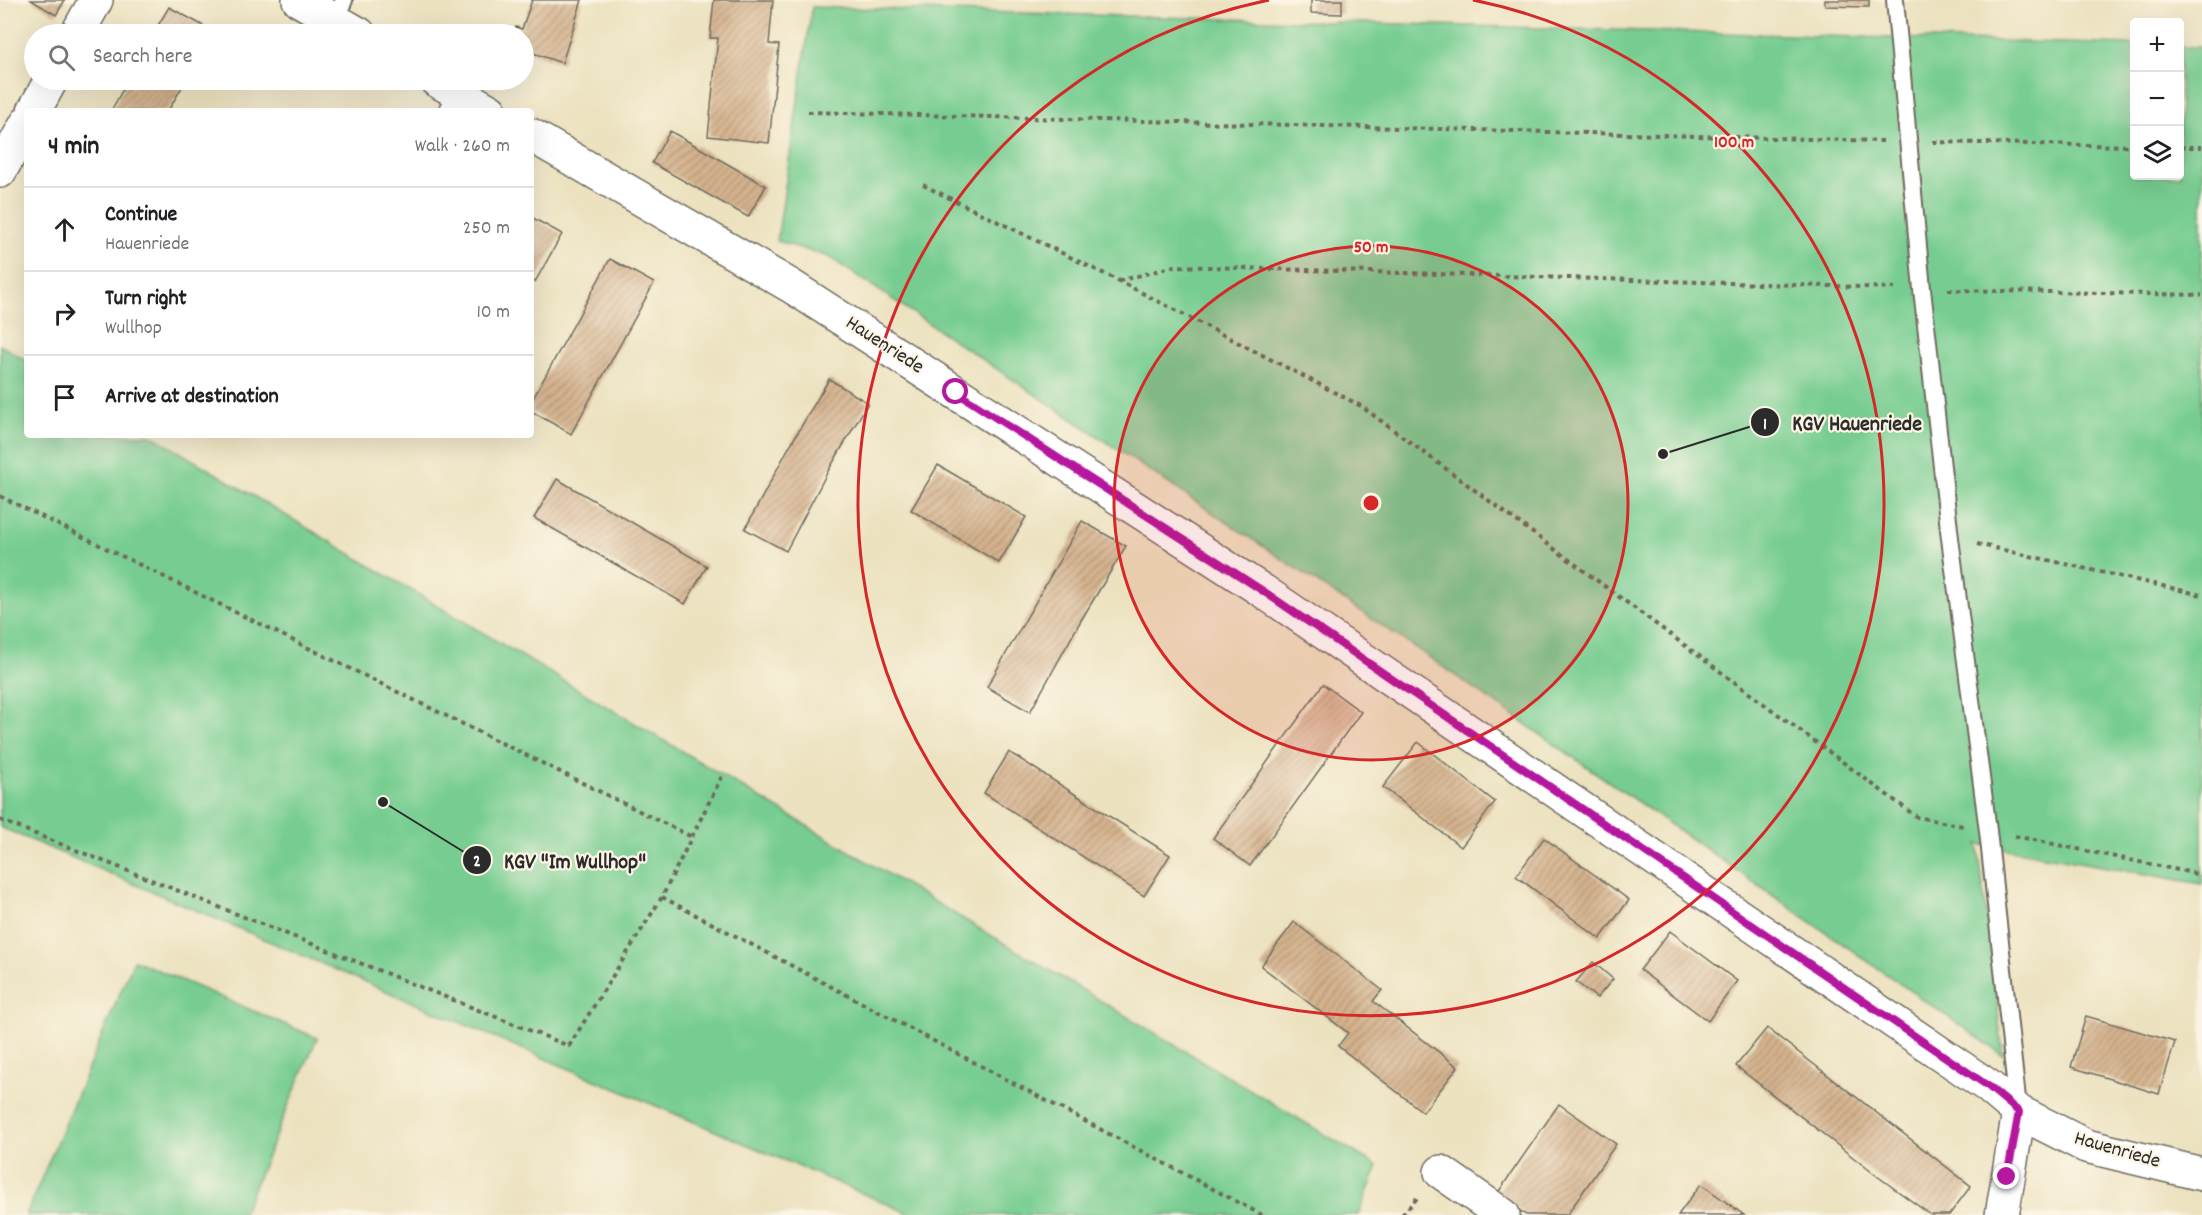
<!DOCTYPE html>
<meta charset="utf-8">
<style>
:root{--surface:#fff;--page:#f2f2f2;--text:#202124;--muted:#757577;--line:#e0e0e0}
body{margin:0;font-family:Dekko,sans-serif;background:var(--page);color:var(--text)}
.controls{position:absolute;right:18px;top:18px;display:grid;overflow:hidden;border-radius:6px;box-shadow:0 6px 24px #0002}
.controls button{width:54px;height:54px;display:grid;place-items:center;padding:0;border:0;border-bottom:2px solid var(--line);background:var(--surface);color:var(--text);font:30px sans-serif}
.stop{position:absolute;width:18px;height:18px;margin:-14px;border:4px solid #b5179e;border-radius:50%;background:#fff}
.stop.end{background:#b5179e;border-color:#fff;box-shadow:0 2px 6px #0008}
.list{margin:0;padding:0;list-style:none}
h2{display:flex;justify-content:space-between;align-items:center;height:78px;margin:0;padding:0 24px;font-size:26px}
h2 small{font-size:20px;font-weight:400;color:var(--muted)}
.list li{display:grid;grid-template-columns:39px 1fr auto;gap:18px;align-items:center;box-sizing:border-box;height:84px;padding:0 24px;border-top:2px solid var(--line)}
.list b{display:block;font-size:22px;white-space:nowrap}
.list p{margin:0;font-size:20px;white-space:nowrap;color:var(--muted)}
.list em{font-size:20px;font-style:normal;color:var(--muted)}
.icon{flex:none;width:33px;height:33px;fill:none;stroke:currentColor;stroke-width:2;stroke-linecap:round;stroke-linejoin:round}
.map{position:relative;flex:none;width:2202px;height:1215px;overflow:hidden}
.search{position:absolute;background:var(--surface);box-shadow:0 6px 24px #0002;left:24px;top:24px;width:510px;height:66px;display:flex;align-items:center;gap:15px;box-sizing:border-box;padding:0 21px;border-radius:33px;color:var(--muted);font-size:22px}
.panel{position:absolute;background:var(--surface);box-shadow:0 6px 24px #0002;left:24px;top:108px;width:510px;height:330px;border-radius:6px}
.map>svg:first-child{display:block}
.garden{fill:#77cd91;stroke:#517c5e;stroke-width:1.5}
.building{fill:url(#building-hatch)}
.lines{fill:none;stroke-linecap:round;stroke-linejoin:round}
.service-casing{stroke:#6f6b5f;stroke-width:20}
.minor-casing{stroke:#6f6b5f;stroke-width:36}
.path{stroke:#6f6b5f;stroke-width:4;stroke-dasharray:4.5 4.5;stroke-linecap:butt}
.service{stroke:#fff;stroke-width:16}
.minor{stroke:#fff;stroke-width:33}
.route{stroke:#b5179e;stroke-width:8}
.ring{fill:none;stroke:#d62828;stroke-width:3}
.labels{text-anchor:middle;dominant-baseline:central;stroke-width:4.5;stroke-linejoin:round;paint-order:stroke}
.street-label{font-size:21px;fill:#2b2b2b;stroke:#fcf5e5}
.centre{fill:#d62828;stroke:#fcf5e5;stroke-width:3}
.ring-label{font-size:18px;text-anchor:middle;font-weight:bold;fill:#d62828;stroke:#fcf5e5;stroke-width:4.5;stroke-linejoin:round;paint-order:stroke}
.leader{fill:none;stroke:#2b2b2b;stroke-width:2}
.callout-dot{fill:#2b2b2b;stroke:#fcf5e5;stroke-width:2}
.mark-label{font-size:18px;text-anchor:middle;font-weight:bold;fill:#fff}
.callout-label{font-size:22px;text-anchor:middle;font-weight:bold;fill:#2b2b2b;stroke:#fcf5e5;stroke-width:4.5;stroke-linejoin:round;paint-order:stroke}
</style>
<div class="map">
<svg width="2202" height="1215" viewBox="0 0 2202 1215">
<defs>
<pattern id="building-hatch" width="6" height="6" patternUnits="userSpaceOnUse" patternTransform="scale(1.5)"><rect width="6" height="6" fill="#d5b38e"/><path d="M-1 1l2-2M0 6l6-6M5 7l2-2" fill="none" stroke="#ad9274"/></pattern>
</defs>
<rect width="100%" height="100%" fill="#fcf5e5"/>
<filter id="ink" filterUnits="userSpaceOnUse"><feTurbulence type="fractalNoise" baseFrequency=".0167" numOctaves="2"/><feDisplacementMap in="SourceGraphic" scale="12" xChannelSelector="R" yChannelSelector="G"/><feConvolveMatrix kernelMatrix="1 2 1 2 8 2 1 2 1" color-interpolation-filters="sRGB"/></filter>
<filter id="wash" filterUnits="userSpaceOnUse"><feTurbulence type="fractalNoise" baseFrequency=".008" numOctaves="4" result="noise"/><feDisplacementMap in="SourceGraphic" scale="24" xChannelSelector="R" yChannelSelector="G"/><feGaussianBlur stdDeviation="1.35" result="paint"/><feColorMatrix in="noise" values="0 0 0 0 0 0 0 0 0 0 0 0 0 0 0 0 0 1.4 0 .05"/><feComposite in="paint" operator="in"/></filter>
<g filter="url(#wash)">
<rect width="100%" height="100%" fill="#ece2c0"/>
<path class="garden" d="M812,7L2134,45V176H2180V47H2202V884L1978,844L2003,1055L1420,651L829,257L777,241Z
M0,345L27,361V435H151L1378,1166L1358,1215H913L0,827Z
M134,960L317,1038L242,1215H26Z"/>
<g id="blocks">
<path class="building" d="M31,0H65L56,15Z
M532,0H582L562,63L524,50V34H513L516,27L522,29Z
M714,0H773L769,44L779,45L769,143L708,136L718,38H710Z
M1311,0H1342V14L1311,13Z
M1825,0H1869V7L1825,6Z
M169,7L213,31L211,34H153Z
M128,80H186L168,111H111Z
M670,131L766,186L748,217L652,163Z
M531,217L562,234L535,282L531,279Z
M610,259L654,283L571,434L531,411V402Z
M829,379L868,403L828,471L786,551L745,529L788,449Z
M938,465L1026,517L999,563L911,510Z
M557,479L707,566L685,604L534,518Z
M1082,521L1126,546L1080,622L1030,712L987,687Z
M1323,684L1361,712L1250,866L1213,838Z
M1418,742L1495,802L1461,847L1383,787Z
M1009,752L1170,855L1144,896L984,793Z
M1544,838L1629,900L1600,939L1516,876Z
M1294,922L1382,990L1373,1001L1458,1067L1423,1112L1338,1046L1348,1033L1261,966Z
M1670,931L1737,981L1708,1021L1640,970Z
M1593,962L1613,979L1597,998L1576,982Z
M2086,1016L2175,1042L2159,1094L2071,1067Z
M1767,1028L1971,1186L1949,1215H1931L1877,1176L1736,1066Z
M1559,1104L1616,1144L1567,1215H1526L1497,1194Z
M1701,1184L1744,1215H1678Z"/>
</g>
</g>
<g filter="url(#ink)">
<use href="#blocks" fill-opacity="0" stroke="#6f6b5f" stroke-width="1.5"/>
<g class="lines">
<g class="service-casing">
<path id="service" d="M1895,0L1922,289L1950,538L1988,831L2018,1108
M335,21L344,0
M447,111L457,92"/>
</g>
<g class="minor-casing">
<path id="minor" d="M299,0L359,34
M77,34L96,0
M436,80L490,111
M34,111L51,80
M531,135L791,286L1263,591L1988,1086L2019,1112L2086,1146L2202,1174
M0,171L27,123
M1441,1172L1503,1215
M2002,1215L2019,1112"/>
</g>
<path class="path" d="M808,112L1883,141
M1933,142L2134,146
M2180,147H2202
M923,185L1119,281L1361,406L1917,817L1963,826
M1119,281L1175,266L1895,288
M1948,290L2202,295
M0,496L692,837
M1977,544L2202,595
M0,820L569,1046L662,897L722,776
M2015,836L2202,875
M662,897L1262,1215
M1402,1215L1418,1197"/>
<use href="#service" class="service"/>
<use href="#minor" class="minor"/>
</g>
</g>
<g class="lines" filter="url(#ink)">
<path class="route" d="M956,392L1263,591L1988,1086L2019,1112L2007,1177"/>
</g>
<circle cx="1371" cy="503" r="257" fill="#d62828" fill-opacity=".12"/>
<g class="ring">
<circle cx="1371" cy="503" r="257"/>
<path d="M1473 0A513 513 0 1 1 1269 0"/>
</g>
<g class="labels">
<g class="street-label">
<text transform="translate(884 346) rotate(33)">Hauenriede</text>
<text transform="translate(2117 1151) rotate(16)">Hauenriede</text>
</g>
</g>
<circle cx="1371" cy="503" r="9" class="centre"/>
<g class="ring-label">
<text x="1734" y="147">100 m</text>
<text x="1371" y="252">50 m</text>
</g>
<path class="leader" d="M1663 454L1765 422M383 802L477 860"/>
<g class="callout-dot">
<circle cx="1663" cy="454" r="6"/>
<circle cx="383" cy="802" r="6"/>
<circle cx="1765" cy="422" r="15"/>
<circle cx="477" cy="860" r="15"/>
</g>
<g class="mark-label">
<text x="1765" y="429">1</text>
<text x="477" y="866">2</text>
</g>
<g class="callout-label">
<text x="1857" y="430">KGV Hauenriede</text>
<text x="575" y="868">KGV "Im Wullhop"</text>
</g>
</svg>
<div class="controls">
<button>+</button>
<button>−</button>
<button><svg class="icon" aria-label="layers" viewBox="0 0 24 24"><path d="M12 4l9 5-9 5-9-5zM3 14l9 5 9-5"/></svg></button>
</div>
<div class="stop" style="left:956px;top:392px"></div>
<div class="stop end" style="left:2007px;top:1177px"></div>
<div class="search"><svg class="icon" aria-label="search" viewBox="0 0 24 24"><circle cx="10" cy="10" r="6"/><path d="M15 15l6 6"/></svg>Search here</div>
<section class="panel">
<h2>4 min<small>Walk · 260 m</small></h2>
<ul class="list">
<li><svg class="icon" aria-label="ahead" viewBox="0 0 24 24"><path d="M12 20V5M6 11l6-6 6 6"/></svg><div><b>Continue</b><p>Hauenriede</p></div><em>250 m</em></li>
<li><svg class="icon" aria-label="right" viewBox="0 0 24 24"><path d="M7 20v-9h11M14 6l5 5-5 5"/></svg><div><b>Turn right</b><p>Wullhop</p></div><em>10 m</em></li>
<li><svg class="icon" aria-label="arrive" viewBox="0 0 24 24"><path d="M6 21V4h12l-3 4 3 4H6"/></svg><div><b>Arrive at destination</b></div></li>
</ul>
</section>
</div>
